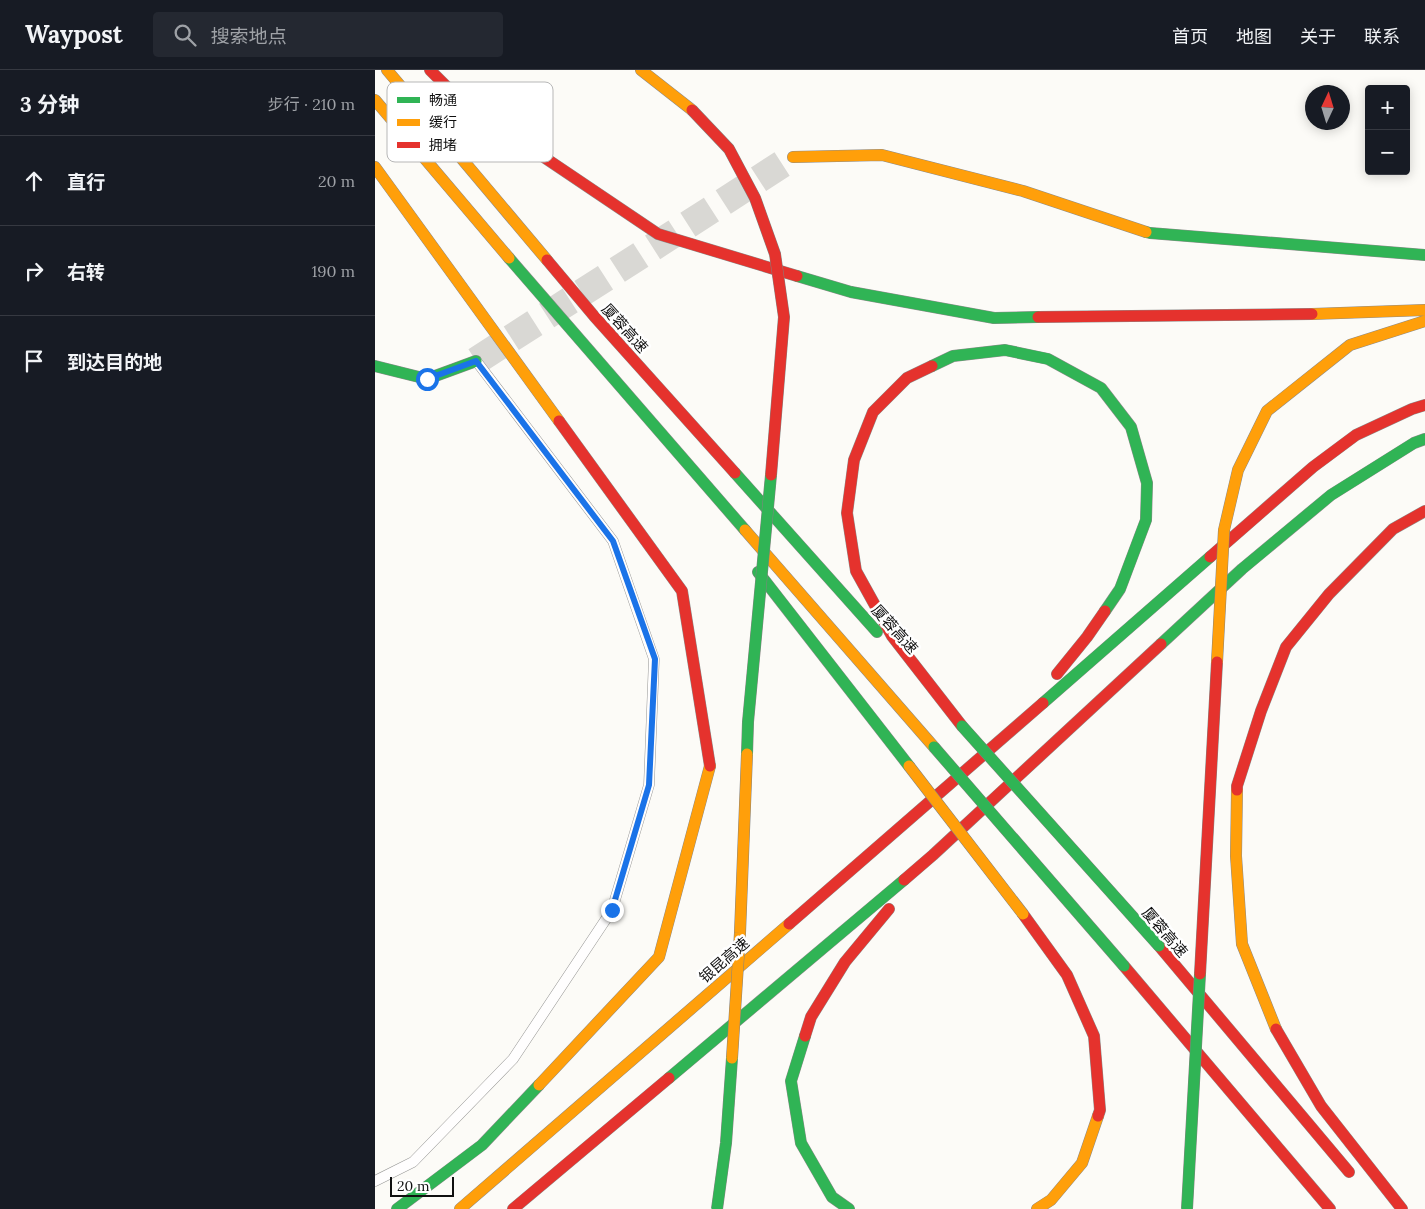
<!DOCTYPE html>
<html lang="zh">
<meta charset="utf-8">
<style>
:root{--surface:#171b24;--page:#242831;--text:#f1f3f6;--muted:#9ea1a6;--line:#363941}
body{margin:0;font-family:Lora,"Noto Sans SC",serif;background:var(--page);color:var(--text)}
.controls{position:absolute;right:15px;top:15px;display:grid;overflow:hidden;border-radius:5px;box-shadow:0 2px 12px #0003}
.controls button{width:45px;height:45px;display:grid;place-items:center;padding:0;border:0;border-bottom:1px solid var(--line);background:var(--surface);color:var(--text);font:25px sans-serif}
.compass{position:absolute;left:930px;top:15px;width:45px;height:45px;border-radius:50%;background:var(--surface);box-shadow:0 2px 12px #0003;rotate:4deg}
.scale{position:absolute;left:15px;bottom:12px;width:64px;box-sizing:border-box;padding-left:5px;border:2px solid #101010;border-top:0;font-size:14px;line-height:18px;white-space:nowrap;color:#101010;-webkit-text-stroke:4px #fff;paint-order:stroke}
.stop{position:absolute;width:15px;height:15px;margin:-11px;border:4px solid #1a73e8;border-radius:50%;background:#fff}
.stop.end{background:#1a73e8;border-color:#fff;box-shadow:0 1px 5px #0008}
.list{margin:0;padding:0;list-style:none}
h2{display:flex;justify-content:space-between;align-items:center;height:65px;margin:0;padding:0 20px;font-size:21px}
h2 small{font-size:16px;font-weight:400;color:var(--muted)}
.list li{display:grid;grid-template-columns:32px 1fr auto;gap:15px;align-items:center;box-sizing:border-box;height:90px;padding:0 20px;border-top:1px solid var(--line)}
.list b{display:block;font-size:19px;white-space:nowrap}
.list em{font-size:16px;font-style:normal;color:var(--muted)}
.icon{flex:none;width:28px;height:28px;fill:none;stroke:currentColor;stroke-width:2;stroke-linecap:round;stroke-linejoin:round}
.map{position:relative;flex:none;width:1050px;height:1139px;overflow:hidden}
header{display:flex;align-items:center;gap:30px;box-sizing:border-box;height:70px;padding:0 25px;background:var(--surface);border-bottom:1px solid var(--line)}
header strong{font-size:24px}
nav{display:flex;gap:28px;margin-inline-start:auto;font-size:18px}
.search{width:350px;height:45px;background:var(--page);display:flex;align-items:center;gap:12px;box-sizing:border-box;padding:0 18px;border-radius:5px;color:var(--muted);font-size:19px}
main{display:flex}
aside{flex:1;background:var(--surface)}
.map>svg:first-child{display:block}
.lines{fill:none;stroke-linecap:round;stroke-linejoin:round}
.secondary-tunnel{stroke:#d9d8d4;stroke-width:28;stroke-dasharray:28 14;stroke-linecap:butt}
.lane-casing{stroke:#969694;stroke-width:11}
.fast-casing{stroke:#8d8c8b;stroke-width:12}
.slow-casing{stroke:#8d8c8b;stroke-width:12}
.jam-casing{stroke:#8d8c8b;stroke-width:12}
.lane{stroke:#fffefe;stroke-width:10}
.fast{stroke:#30b455;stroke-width:11}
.slow{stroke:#ff9f0a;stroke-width:11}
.jam{stroke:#e5322d;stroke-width:11}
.fast-bridge-casing{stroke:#848381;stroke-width:12;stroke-linecap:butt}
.slow-bridge-casing{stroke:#848381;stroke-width:12;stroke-linecap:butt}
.jam-bridge-casing{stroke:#848381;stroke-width:12;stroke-linecap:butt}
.fast-bridge{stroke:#30b455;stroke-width:11}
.slow-bridge{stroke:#ff9f0a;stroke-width:11}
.jam-bridge{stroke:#e5322d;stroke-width:11}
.route{stroke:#1a73e8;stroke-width:6}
.labels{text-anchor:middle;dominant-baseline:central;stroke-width:5;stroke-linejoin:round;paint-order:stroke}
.street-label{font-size:15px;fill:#101010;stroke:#fff}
.key{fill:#fff;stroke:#b7b7b7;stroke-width:1}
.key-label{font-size:14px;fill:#101010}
</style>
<header>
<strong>Waypost</strong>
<div class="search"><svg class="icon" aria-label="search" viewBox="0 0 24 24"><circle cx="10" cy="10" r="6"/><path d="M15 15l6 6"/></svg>搜索地点</div>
<nav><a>首页</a><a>地图</a><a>关于</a><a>联系</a></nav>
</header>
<main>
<aside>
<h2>3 分钟<small>步行 · 210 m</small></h2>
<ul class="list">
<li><svg class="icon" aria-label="ahead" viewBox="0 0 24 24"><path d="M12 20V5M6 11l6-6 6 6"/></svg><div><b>直行</b></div><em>20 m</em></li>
<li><svg class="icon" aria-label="right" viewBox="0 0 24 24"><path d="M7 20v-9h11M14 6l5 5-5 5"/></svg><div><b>右转</b></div><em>190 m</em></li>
<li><svg class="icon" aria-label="arrive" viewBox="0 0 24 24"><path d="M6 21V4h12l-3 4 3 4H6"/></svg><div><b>到达目的地</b></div></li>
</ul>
</aside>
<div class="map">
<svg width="1050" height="1139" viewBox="0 0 1050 1139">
<rect width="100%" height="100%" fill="#fcfbf7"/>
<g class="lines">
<path class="secondary-tunnel" d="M101,291L418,87"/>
<g class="lane-casing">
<path id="lane" d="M0,1111L38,1092L138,989L237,840L274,715L279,589L238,471L102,292"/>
</g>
<g class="fast-casing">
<path id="fast" d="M771,162L775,163L1050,185
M134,188L370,460
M422,206L476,222L619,248L663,247
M0,296L52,309L101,291
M557,296L578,286L630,280L673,289L726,318L756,357L772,413L771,450L745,519L730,541
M360,403L502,562
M383,502L534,696
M786,574L867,499L956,425L1039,373L1050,369
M668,633L835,487
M430,966L416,1011L426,1073L457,1127L474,1139
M294,1008L529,810
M22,1139L107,1075L164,1015"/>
</g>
<g class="slow-casing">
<path id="slow" d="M12,0L172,190
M266,0L317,40
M0,30L134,188
M418,87L507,85L648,121L771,162
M0,97L184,351
M937,244L1050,240
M370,460L559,677
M849,460L863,400L892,341L975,275L1050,251
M862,720L861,786L867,874L901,959
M164,1015L284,887L335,696
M85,1139L414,854
M662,1139L676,1130L707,1093L723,1046"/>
</g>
<g class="jam-casing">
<path id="jam" d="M55,0L87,32L283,164L422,206
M172,190L219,246L360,403
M663,247L937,244
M557,296L532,308L498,342L479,390L472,443L481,501L517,566L587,656
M184,351L307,521L335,696
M835,487L938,397L981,365L1037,339L1050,335
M682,604L712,567L730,541
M862,720V716L886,641L911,577L954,524L1018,459L1050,441
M529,810L558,785L786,574
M648,844L692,905L719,966L725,1040L723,1046
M414,854L668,633
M784,876L974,1102
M749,896L955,1139
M901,959L946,1036L1027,1139
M430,966L436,947L470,892L514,839
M138,1139L294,1008"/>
</g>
<use href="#lane" class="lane"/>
<use href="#fast" class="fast"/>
<use href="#slow" class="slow"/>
<use href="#jam" class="jam"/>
<g class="fast-bridge-casing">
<path id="fast-bridge" d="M587,656L784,876
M559,677L749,896
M372,684L373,652L396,405
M342,1139L351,1073L357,988
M812,1139L825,904"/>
</g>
<g class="slow-bridge-casing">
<path id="slow-bridge" d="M842,592L849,460
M534,696L648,844
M357,988L365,863L372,684"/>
</g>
<g class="jam-bridge-casing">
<path id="jam-bridge" d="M317,40L354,79L380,128L400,184L409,247L396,405
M825,904L842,592"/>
</g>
<use href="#fast-bridge" class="fast-bridge"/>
<use href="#slow-bridge" class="slow-bridge"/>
<use href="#jam-bridge" class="jam-bridge"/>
</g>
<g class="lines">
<path class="route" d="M52,309L101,291L238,471L280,589L274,715L237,840"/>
</g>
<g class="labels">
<g class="street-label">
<text transform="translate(250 258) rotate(48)">厦蓉高速</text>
<text transform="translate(520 559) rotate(48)">厦蓉高速</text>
<text transform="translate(790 862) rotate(49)">厦蓉高速</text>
<text transform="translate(349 890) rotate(-41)">银昆高速</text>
</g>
</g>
<rect x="12" y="12" width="166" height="80" rx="8" class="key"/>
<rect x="22" y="27" width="23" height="6" fill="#30b455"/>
<rect x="22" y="49" width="23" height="7" fill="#ff9f0a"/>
<rect x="22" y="72" width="23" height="6" fill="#e5322d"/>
<g class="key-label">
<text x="54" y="35">畅通</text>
<text x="54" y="57">缓行</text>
<text x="54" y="80">拥堵</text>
</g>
</svg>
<div class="controls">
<button>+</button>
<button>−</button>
</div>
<svg class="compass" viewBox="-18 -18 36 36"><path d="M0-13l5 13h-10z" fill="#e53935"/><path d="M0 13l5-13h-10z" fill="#9ea1a6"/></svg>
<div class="scale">20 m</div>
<div class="stop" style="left:52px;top:309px"></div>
<div class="stop end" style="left:237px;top:840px"></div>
</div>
</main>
